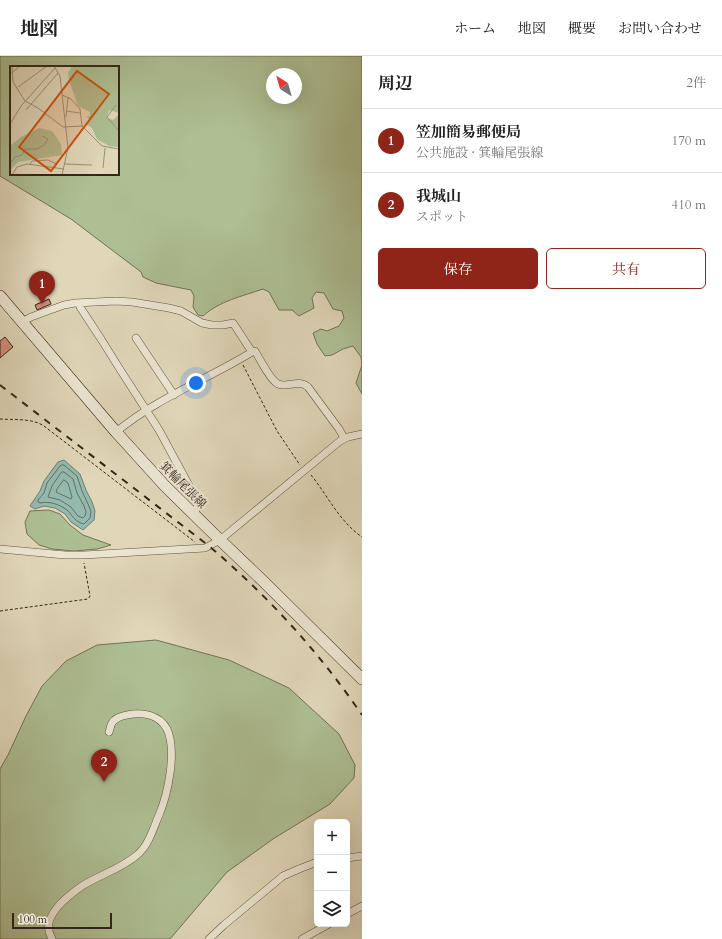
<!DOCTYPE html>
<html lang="ja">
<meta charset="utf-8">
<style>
:root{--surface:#fff;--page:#f6f6f6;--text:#222;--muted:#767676;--line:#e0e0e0;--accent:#8f2418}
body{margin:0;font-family:Cardo,"Noto Serif JP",serif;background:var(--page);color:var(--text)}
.controls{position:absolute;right:12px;bottom:12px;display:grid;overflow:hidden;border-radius:6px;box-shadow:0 4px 16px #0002}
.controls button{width:36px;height:36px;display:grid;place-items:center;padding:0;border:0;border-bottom:1px solid var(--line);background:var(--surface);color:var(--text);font:20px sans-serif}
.compass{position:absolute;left:266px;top:12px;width:36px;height:36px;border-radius:50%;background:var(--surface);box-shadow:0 4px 16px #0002;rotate:323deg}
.scale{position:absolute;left:12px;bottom:10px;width:100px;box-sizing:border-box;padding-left:4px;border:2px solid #362518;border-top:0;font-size:11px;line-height:14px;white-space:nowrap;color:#362518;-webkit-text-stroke:3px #ebe5d2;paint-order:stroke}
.you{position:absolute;left:196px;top:327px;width:14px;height:14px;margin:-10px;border:3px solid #fff;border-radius:50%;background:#1a73e8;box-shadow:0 0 0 6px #1a73e833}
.badge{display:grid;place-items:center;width:26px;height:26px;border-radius:50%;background:var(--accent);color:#fff;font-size:13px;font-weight:700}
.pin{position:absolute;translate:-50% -33px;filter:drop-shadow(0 1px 2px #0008)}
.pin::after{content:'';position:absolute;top:21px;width:14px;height:12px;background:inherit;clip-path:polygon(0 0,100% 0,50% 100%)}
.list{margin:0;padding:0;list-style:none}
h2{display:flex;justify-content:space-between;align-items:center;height:52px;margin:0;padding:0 16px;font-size:17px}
h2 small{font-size:13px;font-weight:400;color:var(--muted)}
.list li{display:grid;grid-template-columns:26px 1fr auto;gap:12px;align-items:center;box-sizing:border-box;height:64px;padding:0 16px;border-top:1px solid var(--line)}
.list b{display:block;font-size:15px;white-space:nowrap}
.list p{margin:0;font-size:13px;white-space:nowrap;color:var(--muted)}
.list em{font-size:13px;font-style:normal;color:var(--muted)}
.actions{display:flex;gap:8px;padding:12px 16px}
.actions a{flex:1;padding:9px 0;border:1px solid var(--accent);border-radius:6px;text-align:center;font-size:14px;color:var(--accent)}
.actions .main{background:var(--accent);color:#fff}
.icon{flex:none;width:22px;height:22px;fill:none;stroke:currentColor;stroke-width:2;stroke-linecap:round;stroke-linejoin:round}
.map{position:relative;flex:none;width:362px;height:883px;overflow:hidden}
header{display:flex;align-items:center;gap:24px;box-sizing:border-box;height:56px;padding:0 20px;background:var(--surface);border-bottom:1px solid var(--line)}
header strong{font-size:19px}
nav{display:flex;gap:22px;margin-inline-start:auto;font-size:14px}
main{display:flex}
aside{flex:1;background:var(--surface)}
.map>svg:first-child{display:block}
.green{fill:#adbf93;stroke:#727256;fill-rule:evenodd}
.water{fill:#94baaf;stroke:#6e7e73}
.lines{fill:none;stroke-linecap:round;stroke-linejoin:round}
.shore{stroke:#657064;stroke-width:1}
.building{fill:#d38e7b;stroke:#362518}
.street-casing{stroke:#605240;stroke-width:8}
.secondary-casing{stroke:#362518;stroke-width:12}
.path{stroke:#362518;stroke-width:1;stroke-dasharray:3 2;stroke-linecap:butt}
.street{stroke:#ebe5d2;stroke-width:7}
.secondary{stroke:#ebe5d2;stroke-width:11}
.rail{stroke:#362518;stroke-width:2;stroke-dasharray:7 7;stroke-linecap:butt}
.labels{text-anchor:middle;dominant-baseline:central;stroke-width:4;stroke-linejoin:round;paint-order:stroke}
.street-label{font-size:12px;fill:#362518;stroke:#ebe5d2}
.inset-road{fill:none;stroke:#9c9079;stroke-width:1}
.view{fill:#cd510e;fill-opacity:0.15;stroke:#cd510e;stroke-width:2}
.inset-edge{fill:none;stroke:#362518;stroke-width:2}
</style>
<header>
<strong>地図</strong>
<nav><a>ホーム</a><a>地図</a><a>概要</a><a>お問い合わせ</a></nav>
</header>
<main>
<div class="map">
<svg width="362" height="883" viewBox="0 0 362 883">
<rect width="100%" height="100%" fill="#e0d7b9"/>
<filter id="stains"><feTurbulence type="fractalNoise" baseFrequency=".005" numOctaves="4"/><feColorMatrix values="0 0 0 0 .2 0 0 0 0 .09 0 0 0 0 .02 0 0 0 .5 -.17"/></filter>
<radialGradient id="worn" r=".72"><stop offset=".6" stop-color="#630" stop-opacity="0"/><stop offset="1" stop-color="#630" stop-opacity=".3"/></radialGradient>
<path class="green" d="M0,0H362V309L361,301L353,290L343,293L332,299L325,300L317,288L313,277L321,273L327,275L339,270L344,262L342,255L333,253L324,237L316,236L312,242L314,252L299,260L292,254H279L269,236L263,233C243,240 219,245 203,260L198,259L193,251L194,240L191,234L156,227L143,221L141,216L71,163L0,120ZM11,11H118V118H11ZM272,18H296V42H272Z
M362,309V338L356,327Z
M49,454L60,458L70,469L83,479L111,489L97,493L74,495L52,493L39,489L27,478L25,466L30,455Z
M156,584L229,604L289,632L339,678L355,709L354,722L330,748L273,783L227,816L170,883H0V713L8,699L26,660L42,630L66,605L97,589Z"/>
<path class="water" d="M64,404L80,418L86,434L92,446L95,455L94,464L83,474L71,466L65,458L55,452L44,450L35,453L30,450L40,435L44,425L58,406Z"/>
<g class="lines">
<path class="shore" d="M62,409H64L77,420L82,435L88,448L91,455L90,462L84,468C75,466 73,460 67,454C59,448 49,445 40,447L38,446V444L44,437L47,427L60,410Z
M62,416H64L73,423L77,437L84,450L86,456L85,460L83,462L78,460L71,451L60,444L48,441L52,430Z
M64,424L68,427L72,441L71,443L56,436L57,433Z"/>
</g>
<path class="building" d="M49,243L51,248L37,254L35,249Z
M5,281L13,291L0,302V285Z"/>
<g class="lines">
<g class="street-casing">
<path id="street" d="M79,247L80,251L101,283L121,315L159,374L192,435L198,450L195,456L193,457
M22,266L31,261L64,249L75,247L116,245L132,246L169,252L181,255L202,267L212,269H223L233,267L235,270L252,296L255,295C260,303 270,324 278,328C288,332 298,323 308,331L339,373L344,382
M136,282L174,339
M116,376C157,342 208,323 252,296
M0,493L65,499H84L205,492L220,484L340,385L348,381L362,378
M347,802L362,800
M347,858L362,850
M52,883C51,880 49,877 49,875C45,857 69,839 82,830C99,819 121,813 137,799C149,789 153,773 159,759C168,738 177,695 167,673C159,658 142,656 127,659C121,660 115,662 112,667C110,670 110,674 109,676
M209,883L224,869L283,820L299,813L317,806
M302,883L329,868"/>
</g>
<g class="secondary-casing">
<path id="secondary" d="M0,240L116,376L165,430L220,484L263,525L362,623"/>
</g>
<path class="path" d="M243,309L277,375L300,409
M0,363C14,364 32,362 44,370L195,486
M311,419C328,440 339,465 362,481
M0,555L88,543L90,540L84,507"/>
<use href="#street" class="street"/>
<use href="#secondary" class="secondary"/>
<path class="rail" d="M0,329L209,490C268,540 319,596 362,659"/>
</g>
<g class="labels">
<g class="street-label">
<text transform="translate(183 429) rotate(45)">箕輪尾張線</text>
</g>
</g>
<g transform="translate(10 10)">
<rect width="109" height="109" fill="#e0d7b9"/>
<path d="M62,0H109V47L99,44L97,52L103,54L109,48L108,81L99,80L87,73L82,62L76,58L79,53L76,50H80V46L68,40L59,14L58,7ZM29,62L42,65L51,78L52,89L8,96L0,104V80L11,71Z" fill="#adbf93"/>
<path class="inset-road" d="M2,0L3,16L15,35L28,42L53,61L72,60L92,80L109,83M44,0L50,10L58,82L52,109M0,8L10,0M8,21L37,0M52,29L61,33L70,43L72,60M106,39L97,51L109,65M16,44L48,7M56,45L70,47M56,51L58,31M0,58L11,40L45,2M0,98L5,91L12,89L15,83H27L34,79L38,73L32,70M20,98L22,95L38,94L47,98L44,102M55,98L82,99M93,102L95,82M2,109L7,101L17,98L54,103"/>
<path class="view" d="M67,5L99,28L41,105L9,81Z"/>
<rect width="109" height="109" class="inset-edge"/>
</g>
<rect width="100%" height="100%" filter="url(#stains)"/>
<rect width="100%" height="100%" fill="url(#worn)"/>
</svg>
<div class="controls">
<button>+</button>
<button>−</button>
<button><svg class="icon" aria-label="layers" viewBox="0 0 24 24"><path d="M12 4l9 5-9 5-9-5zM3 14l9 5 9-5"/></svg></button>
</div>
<svg class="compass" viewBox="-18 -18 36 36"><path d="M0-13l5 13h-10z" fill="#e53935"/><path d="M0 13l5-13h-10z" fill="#767676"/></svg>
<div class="scale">100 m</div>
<div class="you"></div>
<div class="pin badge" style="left:42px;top:248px">1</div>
<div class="pin badge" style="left:104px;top:726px">2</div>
</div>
<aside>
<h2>周辺<small>2件</small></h2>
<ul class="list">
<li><span class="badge">1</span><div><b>笠加簡易郵便局</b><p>公共施設 · 箕輪尾張線</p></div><em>170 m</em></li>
<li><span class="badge">2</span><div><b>我城山</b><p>スポット</p></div><em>410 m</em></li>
</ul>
<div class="actions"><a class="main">保存</a><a>共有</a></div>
</aside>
</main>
